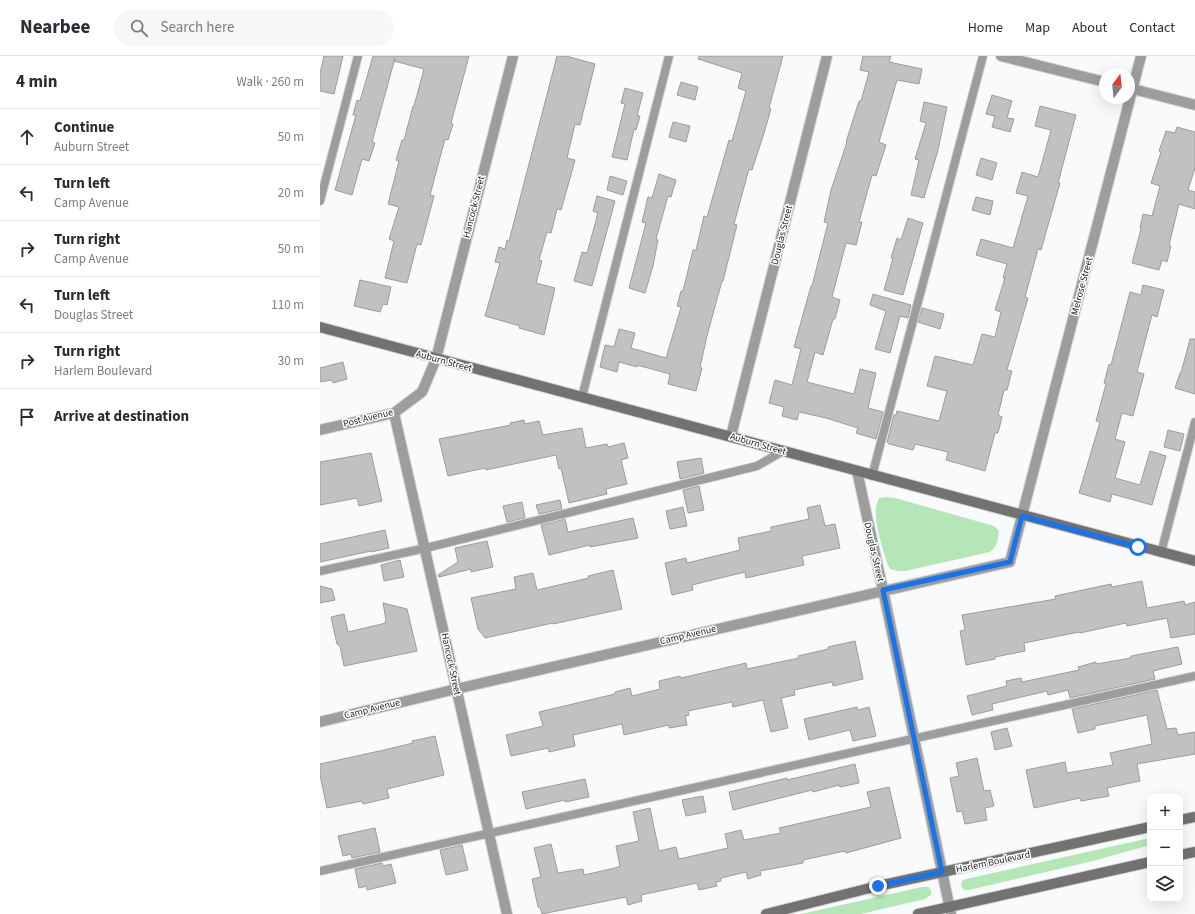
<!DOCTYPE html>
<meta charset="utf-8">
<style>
:root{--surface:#fff;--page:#f7f7f7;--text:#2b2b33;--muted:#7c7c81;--line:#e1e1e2}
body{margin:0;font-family:"Source Sans 3",sans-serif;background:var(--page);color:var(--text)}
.controls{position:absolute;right:12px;bottom:12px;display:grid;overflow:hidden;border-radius:8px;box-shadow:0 4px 16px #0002}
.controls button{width:36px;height:36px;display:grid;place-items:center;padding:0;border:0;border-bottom:1px solid var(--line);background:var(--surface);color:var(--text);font:20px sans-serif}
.compass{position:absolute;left:779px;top:12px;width:36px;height:36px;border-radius:50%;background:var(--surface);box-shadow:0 4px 16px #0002;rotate:15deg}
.stop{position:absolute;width:12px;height:12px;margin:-9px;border:3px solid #1a73e8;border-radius:50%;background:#fff}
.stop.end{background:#1a73e8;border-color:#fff;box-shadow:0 1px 4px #0008}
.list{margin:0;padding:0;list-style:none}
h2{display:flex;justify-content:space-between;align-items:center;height:52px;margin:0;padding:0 16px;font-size:17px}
h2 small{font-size:13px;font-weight:400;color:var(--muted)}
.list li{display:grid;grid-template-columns:26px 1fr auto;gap:12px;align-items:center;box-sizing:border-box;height:56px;padding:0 16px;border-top:1px solid var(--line)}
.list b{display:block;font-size:15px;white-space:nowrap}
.list p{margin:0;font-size:13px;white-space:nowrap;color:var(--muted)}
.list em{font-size:13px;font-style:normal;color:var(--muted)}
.icon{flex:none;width:22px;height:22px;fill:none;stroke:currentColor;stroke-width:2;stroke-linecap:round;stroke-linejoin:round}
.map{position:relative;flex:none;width:875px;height:858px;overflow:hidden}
header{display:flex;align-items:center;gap:24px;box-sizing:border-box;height:56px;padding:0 20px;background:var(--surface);border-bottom:1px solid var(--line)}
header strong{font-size:19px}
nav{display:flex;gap:22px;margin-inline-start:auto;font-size:14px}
.search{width:280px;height:36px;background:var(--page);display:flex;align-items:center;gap:10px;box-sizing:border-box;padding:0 14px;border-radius:22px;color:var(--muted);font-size:15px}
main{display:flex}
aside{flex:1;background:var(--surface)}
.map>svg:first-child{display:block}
.green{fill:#b5e6b8}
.building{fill:#c1c1c2;stroke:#9c9c9d}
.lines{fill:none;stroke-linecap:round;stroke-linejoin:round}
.lane-casing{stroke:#d6d7d8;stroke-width:10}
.street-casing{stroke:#d6d7d8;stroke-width:12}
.secondary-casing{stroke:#d6d7d8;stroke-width:12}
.lane{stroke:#9e9d9d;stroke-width:8}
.street{stroke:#9e9d9d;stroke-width:10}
.secondary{stroke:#727271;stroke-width:10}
.route{stroke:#1a73e8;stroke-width:5}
.labels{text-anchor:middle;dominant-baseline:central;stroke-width:3;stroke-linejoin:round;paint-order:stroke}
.street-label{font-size:10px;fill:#1e1f1f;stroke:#fff}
</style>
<header>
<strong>Nearbee</strong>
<div class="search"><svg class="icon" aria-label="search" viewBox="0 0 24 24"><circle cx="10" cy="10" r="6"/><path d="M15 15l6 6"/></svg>Search here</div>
<nav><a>Home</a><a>Map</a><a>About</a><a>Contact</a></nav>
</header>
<main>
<aside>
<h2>4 min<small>Walk · 260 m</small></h2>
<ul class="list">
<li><svg class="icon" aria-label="ahead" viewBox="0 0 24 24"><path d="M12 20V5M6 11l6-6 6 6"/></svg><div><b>Continue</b><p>Auburn Street</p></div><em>50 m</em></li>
<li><svg class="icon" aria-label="left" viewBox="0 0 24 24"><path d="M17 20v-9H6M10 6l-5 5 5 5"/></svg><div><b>Turn left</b><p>Camp Avenue</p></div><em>20 m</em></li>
<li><svg class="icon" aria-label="right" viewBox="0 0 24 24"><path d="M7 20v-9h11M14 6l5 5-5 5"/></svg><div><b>Turn right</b><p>Camp Avenue</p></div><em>50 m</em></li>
<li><svg class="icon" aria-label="left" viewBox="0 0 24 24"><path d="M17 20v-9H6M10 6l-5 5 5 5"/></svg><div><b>Turn left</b><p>Douglas Street</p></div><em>110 m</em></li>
<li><svg class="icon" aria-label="right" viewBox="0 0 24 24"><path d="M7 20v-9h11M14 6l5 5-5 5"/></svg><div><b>Turn right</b><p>Harlem Boulevard</p></div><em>30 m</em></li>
<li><svg class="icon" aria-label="arrive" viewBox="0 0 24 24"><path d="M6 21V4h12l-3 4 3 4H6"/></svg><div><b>Arrive at destination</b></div></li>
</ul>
</aside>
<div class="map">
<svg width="875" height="858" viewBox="0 0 875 858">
<rect width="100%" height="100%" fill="#f9fafb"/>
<path class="green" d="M565,441L575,442L674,470L679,475C678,483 678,490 670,496L585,515H578L570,513L567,507C562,489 550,458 559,442Z
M830,782V789L773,805L649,834H644L641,830L642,825L646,823Z
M602,831H608L611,834V839L605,843L541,858H481Z"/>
<path class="building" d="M4,0H23L14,38L0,35V17Z
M53,0H149L131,67L133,68L128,84L125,83L110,139L114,140L105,174L101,189L97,188L87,227L65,222L74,185L69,183L79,151L68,148L79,105L76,104L82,84H84L93,50H94L104,13L74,5L75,2L52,86L55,87L49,105L42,103L32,139L15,134L36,59H33L37,44L40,45Z
M237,0H246L275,8L260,69L255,68L247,102L255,104L249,126L241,154L237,153L231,177L227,176L219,204L222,205L216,227L235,232L224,279L199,272L200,270L165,260L180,207L175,206L179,191L185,193L187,184L189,185Z
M379,0H463L449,52L451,53L444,77L432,114L429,113L414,168L417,169L403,225H402L387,280L380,311L382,312L376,335L348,328L350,318L317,309V311L299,306L297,316L280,311L285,289L294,291L299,273L315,277L311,292L346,302L361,251L357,250L361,235H363L373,194H376L384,160L387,161L409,84L412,85L426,35L418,32L422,17L378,3Z
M543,0H571L569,6L602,13L599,28L577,24L559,86L566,89L556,120L552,119L539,166H542L536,189L526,187L512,241L520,244L515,263H513L503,299L495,296L487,326L534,338L540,313L556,317L548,352L563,356L556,383L536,377L538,372L506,362L479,356L477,364L462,360L464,351L449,347L455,324L472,329L481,293L474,291L491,230H492L508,167L504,166L511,134L527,86H526L539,45H541L549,16L540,14Z
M361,26L378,31L375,44L357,39Z
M305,32L323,37L317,60H320L316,74L314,73L307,104L292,101L305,48L301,47Z
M672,39L692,45L687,62L694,63L690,76L672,71L675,60L666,58Z
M604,46L627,51L618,94L604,142L591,139L599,104L595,103L606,67L600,65Z
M720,50L756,59L738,127H740L721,194L718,193L705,241L708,242L687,314L692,315L687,334H684L678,359L682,361L678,377H675L665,415L626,404L628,396L595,388L593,394L569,388L567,386L574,359H576L577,355L619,365L627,335L607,330L615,300L653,309L662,278L675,281L681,256L675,254L685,222H683L687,208L656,199L661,183L693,192L708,140L696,137L702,116L718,121L731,74L715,70Z
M353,66L370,70L366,86L349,81Z
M857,71L875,76V112L868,134L875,136V153L859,148L849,189L851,190L847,206L842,204L839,214L812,207L821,173L820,172L823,158L832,160L840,130L831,127L841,96L839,95L846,75L855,77Z
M661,102L677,107L672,124L656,119Z
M339,118L356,124L351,141L348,140L336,183L338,184L333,210L325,237L309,232L326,167L322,166L328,141L332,142Z
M290,120L307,125L303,139L287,134Z
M277,140L295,145L272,230L254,225L262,196L267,197L278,157L273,155Z
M656,141L673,145L670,159L652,154Z
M588,162L603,167L583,239L564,234L573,202H571L577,182L581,184Z
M40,224L71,231L67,249L63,248L60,256L34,250Z
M823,229L844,234L837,261L832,259L817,316L824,318L813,360L802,357L795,383L805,386L795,422L820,429L830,395L846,400L832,449L792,438L790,446L759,437L780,366L776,365L786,328L784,327L789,308L791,309L810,236L821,239Z
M553,238L591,249L588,262L580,260L570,297L555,293L566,255L550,249Z
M602,252L624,258L620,273L598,266Z
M870,283H875V338L855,332L860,317H861Z
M23,306L27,323L13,327L12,324L0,326V312Z
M204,364L205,368L219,365L223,379L262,372L266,392L287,388L288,391L304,387L308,402L301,404L307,428L286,433L287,438L249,447L241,412L239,413L236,399L166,414L165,412L128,420L119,383L191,369L190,367Z
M848,374L864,378L860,395L844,391Z
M51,397L62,445L39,450L37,442L0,449V406Z
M381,402L384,417L360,423L357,406Z
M379,430L384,454L368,457L363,434Z
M240,444L242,453L219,458L216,449Z
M202,446L205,462L187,466L183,450Z
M500,449L505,470L515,468L520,492L482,500L484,509L426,522L425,516L372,529L373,534L352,539L345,507L366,502L367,507L420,494L418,482L451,475V471L489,463L487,452Z
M363,451L367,470L350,473L346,455Z
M313,462L318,482L270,491V489L229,499L221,469L245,463L248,476Z
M65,474L69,492L51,496V495L0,506V488Z
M167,485L173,511L151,516V513L119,521L118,519L138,506L135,492Z
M80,504L84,521L64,525L61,509Z
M293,514L302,553L233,568V567L165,582L158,573L151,542L196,533L194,521L213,517L217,534L269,522L268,520Z
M822,525L827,552L864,545L865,549L875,546V578L851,582L847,562L807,570L806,567L760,577L759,576L704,587L705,595L675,601V603L646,609L640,575L645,574L642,559L736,543L735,540L791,528L792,531Z
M0,530L12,533L15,544L0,547Z
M63,547L87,553L97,595L24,610L20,590L17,588L11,561L24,558L28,576L66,567L65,565L66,564Z
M535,585L543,623L513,630L512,626L474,634L475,639L461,642L468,672L451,676L443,644L413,651L412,646L368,655L369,659L365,660L367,669L349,672V669L304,679L302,668L253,679L255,690L229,696L228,692L191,700L186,679L223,670L219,656L295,638V636L310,632L312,640L340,633L339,625L360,620L361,622L426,607L427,613L479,602L478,600L508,593V591Z
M858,591L862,608L833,615L835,623L750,642L748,634L728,639L727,635L672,648L673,654L652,659L647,640L687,630L686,625L701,622L702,626L759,614L758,611L776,606V608L811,602V600Z
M837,634L847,673L856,672L858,679L875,676V698L817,708L820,725L787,732L789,740L761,745L760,742L714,752L706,714L745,706L747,717L793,709L790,697L832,688L827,659L775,670V673L758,677L752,653Z
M537,651L538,654L549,651L556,680L533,685L530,674L489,684L484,663Z
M687,672L692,690L675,694L671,676Z
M115,680L124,719L67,733L69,742L43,748L42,745L7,752L0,719V708L64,694L93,687L92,685Z
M657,702L664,735L670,734L674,750L665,752L667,764L645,768L642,755L637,756L630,722L639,720L636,707Z
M535,708L539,727L520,731L519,729L493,736L492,734L413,754L409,736L467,722V724Z
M265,723L269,741L245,746V744L206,753L202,736Z
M569,731L581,782L526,797L525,795L483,804V807L440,815L441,819L428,823L426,816L401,822V825L396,826L397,830L379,834L377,827L321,839L322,845L308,849L306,841L222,858L220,851H218L212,823L221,821L214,792L231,788L238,817L263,813L264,819L295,812L300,810L296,790L319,785L313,756L330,752L339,795L356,791L359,803L408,792L405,778L421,774L424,784L461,777L459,772L551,751L547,736Z
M383,740L386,756L366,760L362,744Z
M55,772L60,796L32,802L31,798L23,800L18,780Z
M142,789L148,814L126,819L120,794Z
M62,807L63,810L71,808L76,827L47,834V830L39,832L35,813Z"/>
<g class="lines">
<g class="lane-casing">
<path id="lane" d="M0,145L38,0
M262,341L349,0
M552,420L663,0
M841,497L875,366
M0,515L106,492L437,410L463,395
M0,815L875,620"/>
</g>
<g class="street-casing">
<path id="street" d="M681,0L785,26
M809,32L875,49
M74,357C113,524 149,691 187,858
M0,374L74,357L102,336L116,303L193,0
M411,380L507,0
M537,415L563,534L631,858
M0,666L136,633L690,506L821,0"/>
</g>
<g class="secondary-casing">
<path id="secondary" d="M0,271L875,505
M860,764L875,761
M860,799L875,796
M446,858L558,830L830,771
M598,858L830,806"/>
</g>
<use href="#lane" class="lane"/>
<use href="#street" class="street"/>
<use href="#secondary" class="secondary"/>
</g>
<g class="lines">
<path class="route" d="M558,830L622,816L563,534L690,506L702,460L818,491"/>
</g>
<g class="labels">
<g class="street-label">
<text transform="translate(154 151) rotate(-76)">Hancock Street</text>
<text transform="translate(462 179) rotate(-76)">Douglas Street</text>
<text transform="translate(762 230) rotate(-75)">Melrose Street</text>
<text transform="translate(124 305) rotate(15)">Auburn Street</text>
<text transform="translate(48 362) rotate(-14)">Post Avenue</text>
<text transform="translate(438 388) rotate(16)">Auburn Street</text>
<text transform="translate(554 496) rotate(77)">Douglas Street</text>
<text transform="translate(368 579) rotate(-13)">Camp Avenue</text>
<text transform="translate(131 608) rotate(78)">Hancock Street</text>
<text transform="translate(52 653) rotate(-14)">Camp Avenue</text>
<text transform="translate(673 806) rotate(-12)">Harlem Boulevard</text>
</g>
</g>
</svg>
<div class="controls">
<button>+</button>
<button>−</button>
<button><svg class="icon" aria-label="layers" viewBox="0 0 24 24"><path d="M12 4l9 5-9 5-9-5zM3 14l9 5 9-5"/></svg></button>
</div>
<svg class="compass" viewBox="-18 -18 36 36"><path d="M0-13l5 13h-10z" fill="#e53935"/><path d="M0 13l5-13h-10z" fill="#7c7c81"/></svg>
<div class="stop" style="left:818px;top:491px"></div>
<div class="stop end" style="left:558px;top:830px"></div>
</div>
</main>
